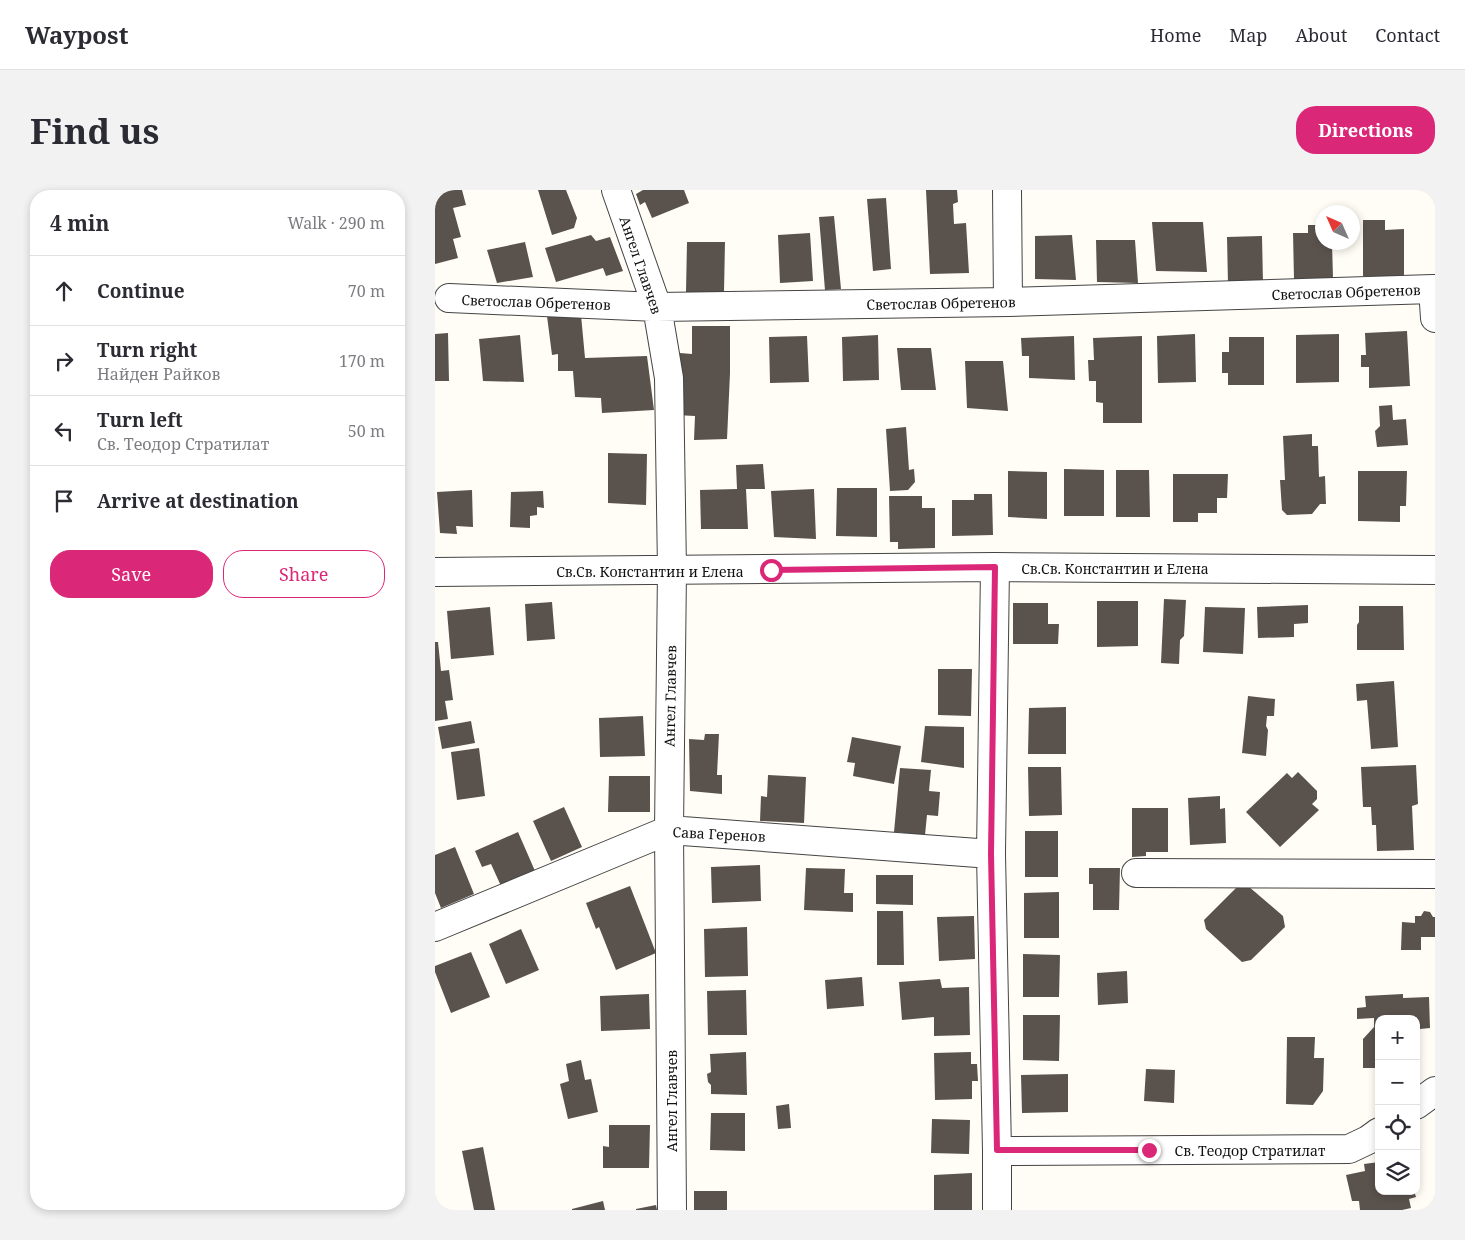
<!DOCTYPE html>
<meta charset="utf-8">
<style>
:root{--surface:#fff;--page:#f2f2f3;--text:#2b2b33;--muted:#7c7c81;--line:#e1e1e2;--accent:#db2777}
body{margin:0;font-family:"Noto Serif",serif;background:var(--page);color:var(--text)}
.controls{position:absolute;right:15px;bottom:15px;display:grid;overflow:hidden;border-radius:10px;box-shadow:0 2px 8px #0003}
.controls button{width:45px;height:45px;display:grid;place-items:center;padding:0;border:0;border-bottom:1px solid var(--line);background:var(--surface);color:var(--text);font:25px sans-serif}
.compass{position:absolute;left:880px;top:15px;width:45px;height:45px;border-radius:50%;background:var(--surface);box-shadow:0 2px 8px #0003;rotate:315deg}
.stop{position:absolute;width:15px;height:15px;margin:-11px;border:4px solid #db2777;border-radius:50%;background:#fff}
.stop.end{background:#db2777;border-color:#fff;box-shadow:0 1px 5px #0008}
.list{margin:0;padding:0;list-style:none}
h2{display:flex;justify-content:space-between;align-items:center;height:65px;margin:0;padding:0 20px;font-size:21px}
h2 small{font-size:16px;font-weight:400;color:var(--muted)}
.list li{display:grid;grid-template-columns:32px 1fr auto;gap:15px;align-items:center;box-sizing:border-box;height:70px;padding:0 20px;border-top:1px solid var(--line)}
.list b{display:block;font-size:19px;white-space:nowrap}
.list p{margin:0;font-size:16px;white-space:nowrap;color:var(--muted)}
.list em{font-size:16px;font-style:normal;color:var(--muted)}
.actions{display:flex;gap:10px;padding:15px 20px}
.actions a{flex:1;padding:11px 0;border:1px solid var(--accent);border-radius:20px;text-align:center;font-size:18px;color:var(--accent)}
.actions .main{background:var(--accent);color:#fff}
.icon{flex:none;width:28px;height:28px;fill:none;stroke:currentColor;stroke-width:2;stroke-linecap:round;stroke-linejoin:round}
.map{position:relative;flex:none;width:1000px;height:1020px;overflow:hidden;border-radius:20px}
header{display:flex;align-items:center;gap:30px;box-sizing:border-box;height:70px;padding:0 25px;background:var(--surface);border-bottom:1px solid var(--line)}
header strong{font-size:24px}
nav{display:flex;gap:28px;margin-inline-start:auto;font-size:18px}
.intro{display:flex;align-items:center;justify-content:space-between;box-sizing:border-box;height:120px;padding:0 30px}
h1{margin:0;font-size:35px}
.button{padding:12px 22px;border-radius:20px;background:var(--accent);color:#fff;font-size:18px;font-weight:700}
main{display:flex;gap:30px;padding:0 30px}
aside{flex:1;background:var(--surface);border-radius:20px;box-shadow:0 2px 8px #0003}
.map>svg:first-child{display:block}
.building{fill:#5a524d}
.lines{fill:none;stroke-linecap:round;stroke-linejoin:round}
.minor-casing{stroke:#444;stroke-width:30}
.minor{stroke:#fff;stroke-width:28}
.route{stroke:#db2777;stroke-width:6}
.labels{text-anchor:middle;dominant-baseline:central;stroke-width:5;stroke-linejoin:round;paint-order:stroke}
.street-label{font-size:14px;fill:#111;stroke:#fff}
</style>
<header>
<strong>Waypost</strong>
<nav><a>Home</a><a>Map</a><a>About</a><a>Contact</a></nav>
</header>
<div class="intro"><h1>Find us</h1><a class="button">Directions</a></div>
<main>
<aside>
<h2>4 min<small>Walk · 290 m</small></h2>
<ul class="list">
<li><svg class="icon" aria-label="ahead" viewBox="0 0 24 24"><path d="M12 20V5M6 11l6-6 6 6"/></svg><div><b>Continue</b></div><em>70 m</em></li>
<li><svg class="icon" aria-label="right" viewBox="0 0 24 24"><path d="M7 20v-9h11M14 6l5 5-5 5"/></svg><div><b>Turn right</b><p>Найден Райков</p></div><em>170 m</em></li>
<li><svg class="icon" aria-label="left" viewBox="0 0 24 24"><path d="M17 20v-9H6M10 6l-5 5 5 5"/></svg><div><b>Turn left</b><p>Св. Теодор Стратилат</p></div><em>50 m</em></li>
<li><svg class="icon" aria-label="arrive" viewBox="0 0 24 24"><path d="M6 21V4h12l-3 4 3 4H6"/></svg><div><b>Arrive at destination</b></div></li>
</ul>
<div class="actions"><a class="main">Save</a><a>Share</a></div>
</aside>
<div class="map">
<svg width="1000" height="1020" viewBox="0 0 1000 1020">
<rect width="100%" height="100%" fill="#fffdf5"/>
<path class="building" d="M0,0H27L31,15L18,18L26,47L18,49L23,68L0,74Z
M103,0H131L142,28L139,38L117,45Z
M208,0H249L254,13L217,28L210,12L205,15L201,4Z
M491,0H522L523,12L518,14L519,34L531,33L534,83L495,84Z
M451,8L456,79L438,81L432,9Z
M399,26L406,99L390,100L384,27Z
M928,30H950V40L969,39V86H928Z
M717,32H768L772,82L721,81Z
M873,35H888V52H897L898,88L859,89L858,43H873Z
M375,43L378,91L345,93L343,45Z
M156,45L161,51L175,47L188,81L171,86L168,78L121,92L110,58Z
M637,45L641,90L600,89V46Z
M827,46L828,93L793,94L792,47Z
M661,50H700L703,93L662,92Z
M90,52L98,87L62,93L52,60Z
M252,52H290L289,102H251Z
M146,125L150,168L212,166L219,220L167,223L166,208L140,207L138,181H123V164L117,165L112,126Z
M257,136H295V183L292,249L259,250L260,226L241,225L245,163L257,164Z
M972,141L975,196L934,198V177H926V165H931L930,143Z
M13,143L14,191H0V144Z
M760,144L761,192L723,193L722,146Z
M904,144V192L861,193V145Z
M85,145L89,192L48,191L44,149Z
M443,145L444,190L408,191L407,147Z
M372,146L374,192L335,193L334,147Z
M639,146L640,190L594,188V166H587L586,148Z
M707,146V233H668V213L661,212V191H654L653,170H659L658,148Z
M794,147H829V195H793V183H787V162H794Z
M462,158H496L501,200H466Z
M530,171H568L573,221L532,218Z
M957,215L958,230L971,229L973,255L942,257L940,241L945,236L944,216Z
M471,237L474,280L479,279L480,292L473,300L455,301L451,239Z
M877,244V256H883L884,287L890,286L891,314H885L877,324L852,325L847,320L845,290H850L848,246Z
M173,263L212,264L211,315L173,313Z
M328,274L330,299H311L313,339H266L265,300L302,299L301,275Z
M629,279L669,280V326H629Z
M681,280H714L715,327H681Z
M573,281L612,282V329L573,327Z
M923,281H972L971,316H965V332L923,331Z
M738,284H793L792,308H782V323H763V332H738Z
M402,298H442V347L401,346Z
M379,299L381,349L339,347L336,301Z
M37,300L38,337L21,336L22,344L5,343L2,302Z
M108,301L109,318L102,317V325L95,326V338L75,337L76,302Z
M539,304H557L558,345L517,346V310H539Z
M454,306H487V318H500V358L463,359V352H455Z
M729,409L751,410L749,446L745,450L744,474L726,473Z
M662,411H703V456L662,457Z
M117,412L120,449L92,451L90,414Z
M578,413H613V434H624L623,454H578Z
M873,415V433L859,434V447L823,448L822,417Z
M924,416H968L969,460H922V435L924,432Z
M55,417L59,465L16,469L12,421Z
M770,417L810,418L808,464L768,462Z
M0,452H3L6,481L14,480L18,510L10,511L13,529L0,531Z
M503,479H537L536,526L503,525Z
M959,491L963,557L936,559L932,510L922,511L921,494Z
M813,506L840,509L839,526H832L831,536L833,540L831,566L807,563Z
M631,517V564H593L594,518Z
M208,526L210,566L165,567L164,528Z
M36,531L40,553L7,559L3,537Z
M490,536L529,537V578L486,572Z
M270,544H284L282,585H287V604L255,601L254,549L269,550Z
M417,547L466,556L459,594L418,586L420,573L412,572Z
M44,558L50,606L22,610L16,562Z
M981,575L983,614L977,616L979,660L942,661L941,635H937L936,617H928L926,577Z
M593,577H626L627,625L594,626Z
M465,578L496,580L494,601L505,602L503,626L492,625L490,645L459,642Z
M863,582L882,601V609L877,614L884,620L845,657L811,622L852,583L857,588Z
M333,585L371,587L369,633L325,631L326,606L332,607Z
M174,586H215V622H173Z
M785,606V619L790,618L791,653L755,655L753,608Z
M129,617L147,657L116,671L98,631Z
M697,618H733V662H711V666L697,667Z
M590,641H623V687H590Z
M83,642L100,681L66,696L56,674L47,677L40,661Z
M20,657L39,704L6,718L0,703V665Z
M325,675L326,711L277,713L276,677Z
M371,678L410,679L409,703H418V722L369,720Z
M654,678H685L684,720H658V694H654Z
M441,685H478V715L441,714Z
M195,696L221,763L181,780L164,737L161,739L151,713Z
M803,696H813L848,726L850,737L816,770L807,772L771,739L769,730Z
M624,702V748H589V703Z
M442,721H468L469,775H442Z
M989,721L995,722L998,727H1000V747H986V760H966L967,732L980,733V726H986Z
M539,726L540,769L504,771L502,727Z
M312,737L313,786L270,787L269,739Z
M86,739L104,780L71,794L54,754Z
M36,762L55,807L16,823L0,782V776Z
M588,764L625,765L624,807H588Z
M692,781L693,813L663,815L662,783Z
M427,787L429,816L392,819L390,790Z
M505,789L507,798L534,797L535,845L499,846V827L467,830L464,792Z
M311,800L312,845H273L272,801Z
M214,804L215,839L166,841L165,806Z
M968,804V808L994,807L995,838L985,839V847L981,850V829H944V878H928V849L939,837V828L922,829V818L931,817L930,806Z
M588,825H625L624,871L588,870Z
M852,847H880L879,868H889L888,901L878,915L851,914Z
M311,862L312,905L276,904V895L273,892L272,884L276,882L275,864Z
M536,862V874H542L543,891H537V909L500,910L499,863Z
M146,870L150,890L156,889L163,922L133,929L125,894L134,891L131,874Z
M711,879L740,880L739,913L709,911Z
M633,884V922L587,923L586,885Z
M354,914L356,938L343,939L341,916Z
M276,923H310V961L275,960Z
M497,929L535,930L534,964L496,963Z
M174,935H215L214,978H168V956L174,957Z
M48,957L60,1020H39L27,961Z
M944,972V1001H979L981,1007L974,1009L976,1018L967,1020H925L924,1011H917L911,985L930,981L929,974Z
M537,983V1020H499V985Z
M259,1001H292V1020H259Z
M168,1011L170,1020H137V1019Z
M221,1015L222,1020H201V1019Z"/>
<g class="lines">
<g class="minor-casing">
<path id="minor" d="M181,0L222,117L234,188L237,380L234,640L237,1020
M572,0L573,112
M14,108L222,117L573,112L998,99L1000,128
M560,377L556,664L562,961V1020
M0,382L560,377L1000,380
M701,683L1000,684
M0,737L234,640L556,664
M981,915L1000,901
M562,961L914,959L933,950L944,942"/>
</g>
<use href="#minor" class="minor"/>
</g>
<g class="lines">
<path class="route" d="M336,380L560,377L556,664L562,960H714"/>
</g>
<g class="labels">
<g class="street-label">
<text transform="translate(206 75) rotate(71)">Ангел Главчев</text>
<text transform="translate(911 102) rotate(-2)">Светослав Обретенов</text>
<text transform="translate(101 112) rotate(2)">Светослав Обретенов</text>
<text transform="translate(506 113) rotate(-1)">Светослав Обретенов</text>
<text x="680" y="378">Св.Св. Константин и Елена</text>
<text x="215" y="381">Св.Св. Константин и Елена</text>
<text transform="translate(235 506) rotate(-89)">Ангел Главчев</text>
<text transform="translate(284 644) rotate(3)">Сава Геренов</text>
<text transform="translate(236 911) rotate(-90)">Ангел Главчев</text>
<text x="815" y="960">Св. Теодор Стратилат</text>
</g>
</g>
</svg>
<div class="controls">
<button>+</button>
<button>−</button>
<button><svg class="icon" aria-label="locate" viewBox="0 0 24 24"><circle cx="12" cy="12" r="6"/><path d="M12 2v4M12 18v4M2 12h4M18 12h4"/></svg></button>
<button><svg class="icon" aria-label="layers" viewBox="0 0 24 24"><path d="M12 4l9 5-9 5-9-5zM3 14l9 5 9-5"/></svg></button>
</div>
<svg class="compass" viewBox="-18 -18 36 36"><path d="M0-13l5 13h-10z" fill="#e53935"/><path d="M0 13l5-13h-10z" fill="#7c7c81"/></svg>
<div class="stop" style="left:336px;top:380px"></div>
<div class="stop end" style="left:714px;top:960px"></div>
</div>
</main>
